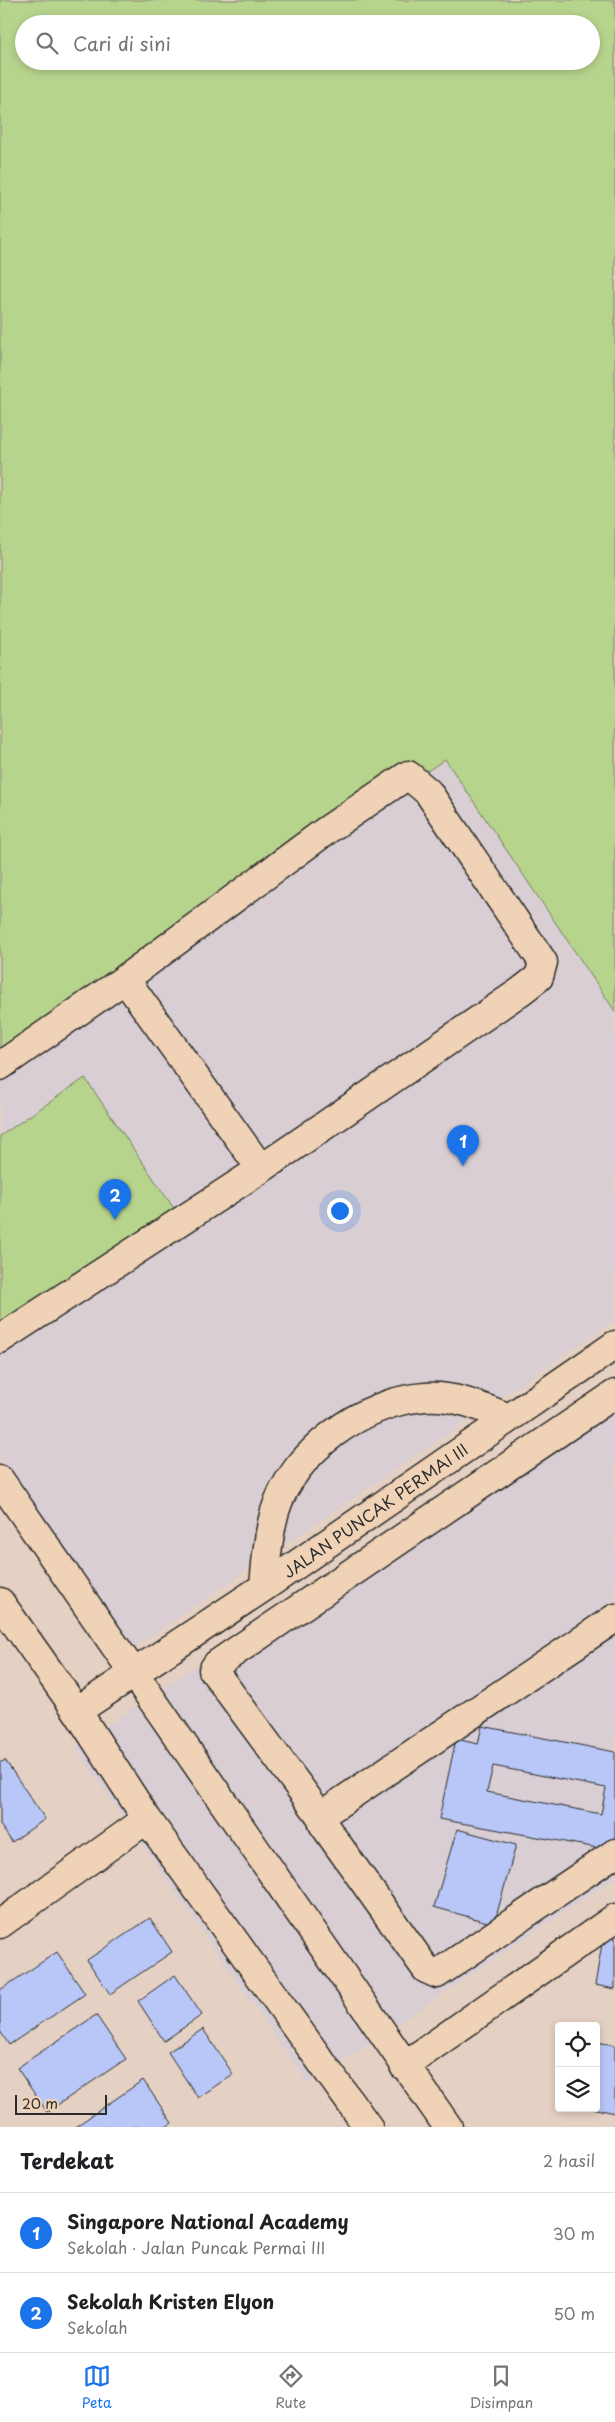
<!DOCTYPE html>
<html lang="id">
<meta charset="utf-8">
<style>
:root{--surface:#fff;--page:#f6f6f6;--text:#202124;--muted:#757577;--line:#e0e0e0;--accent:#1a73e8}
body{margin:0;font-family:"Playpen Sans",sans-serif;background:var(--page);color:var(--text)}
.controls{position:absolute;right:15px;bottom:15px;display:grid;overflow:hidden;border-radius:5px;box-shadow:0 2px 8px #0003}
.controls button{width:45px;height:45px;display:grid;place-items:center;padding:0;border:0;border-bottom:1px solid var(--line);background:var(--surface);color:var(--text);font:25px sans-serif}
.scale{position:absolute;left:15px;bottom:12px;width:92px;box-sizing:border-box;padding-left:5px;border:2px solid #2b2b2b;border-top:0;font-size:14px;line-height:18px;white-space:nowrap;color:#2b2b2b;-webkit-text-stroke:4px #f0d3b6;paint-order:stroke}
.you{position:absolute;left:339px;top:1210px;width:18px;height:18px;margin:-12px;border:4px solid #fff;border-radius:50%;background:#1a73e8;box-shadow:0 0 0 8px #1a73e833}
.badge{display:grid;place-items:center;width:32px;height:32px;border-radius:50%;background:var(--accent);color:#fff;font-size:16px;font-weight:700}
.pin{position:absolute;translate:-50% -41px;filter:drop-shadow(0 1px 2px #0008)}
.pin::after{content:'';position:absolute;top:26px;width:18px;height:15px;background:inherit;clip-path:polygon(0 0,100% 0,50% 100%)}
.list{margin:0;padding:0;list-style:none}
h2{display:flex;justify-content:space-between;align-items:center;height:65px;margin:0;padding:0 20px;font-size:21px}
h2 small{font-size:16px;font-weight:400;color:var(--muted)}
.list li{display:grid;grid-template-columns:32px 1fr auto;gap:15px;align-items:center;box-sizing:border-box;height:80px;padding:0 20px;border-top:1px solid var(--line)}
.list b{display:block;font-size:19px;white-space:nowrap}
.list p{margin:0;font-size:16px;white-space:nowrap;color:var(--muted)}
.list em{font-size:16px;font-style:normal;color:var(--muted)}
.icon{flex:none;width:28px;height:28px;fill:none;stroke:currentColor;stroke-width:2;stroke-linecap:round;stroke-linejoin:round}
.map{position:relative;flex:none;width:615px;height:2127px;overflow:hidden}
.search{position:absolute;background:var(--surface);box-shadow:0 2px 8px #0003;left:15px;right:15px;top:15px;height:55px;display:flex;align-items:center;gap:12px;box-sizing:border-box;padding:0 18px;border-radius:28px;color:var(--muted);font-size:19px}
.sheet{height:225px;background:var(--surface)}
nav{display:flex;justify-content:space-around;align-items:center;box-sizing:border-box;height:70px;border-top:1px solid var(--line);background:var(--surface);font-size:14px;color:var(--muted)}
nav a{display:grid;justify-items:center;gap:2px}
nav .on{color:var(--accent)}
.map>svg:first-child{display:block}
.built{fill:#d8ced3}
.green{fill:#b7d48d;stroke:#71805c;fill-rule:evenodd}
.building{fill:#b8c7f8;stroke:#2b2b2b;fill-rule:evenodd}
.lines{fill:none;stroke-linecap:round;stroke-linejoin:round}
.minor-casing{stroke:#2b2b2b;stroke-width:31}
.minor{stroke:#f0d3b6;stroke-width:28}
.labels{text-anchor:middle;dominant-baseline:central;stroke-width:5;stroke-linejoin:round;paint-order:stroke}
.street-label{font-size:16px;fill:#2b2b2b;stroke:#f0d3b6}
</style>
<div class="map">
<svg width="615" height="2127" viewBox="0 0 615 2127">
<rect width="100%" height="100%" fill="#e5d1c3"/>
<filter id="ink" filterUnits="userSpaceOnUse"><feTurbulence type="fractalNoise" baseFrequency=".02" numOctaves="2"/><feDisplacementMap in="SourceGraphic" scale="10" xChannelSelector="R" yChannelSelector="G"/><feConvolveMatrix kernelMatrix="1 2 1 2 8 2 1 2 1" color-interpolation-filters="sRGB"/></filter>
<g filter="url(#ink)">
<path class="built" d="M445,759L615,1011V1320L130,1650L0,1458V1062Z
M615,1380V1878L308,2084L75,1748Z"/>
<path class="green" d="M0,0H615V1011L445,759L0,1062ZM24,24H591V61H24Z
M85,1078L177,1213L7,1329L0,1319V1136Z"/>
<path class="building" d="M482,1726L615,1752V1846L603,1849L439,1819L456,1739L478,1744ZM493,1766L606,1788L601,1814L487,1792Z
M5,1760L45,1819L12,1842L0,1825V1763Z
M457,1829L516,1845L494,1924L434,1907Z
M150,1918L172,1952L110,1994L87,1960Z
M605,1926L615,1928V1989L595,1985Z
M57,1952L85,1994L9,2045L0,2031V1990Z
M175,1975L202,2015L164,2041L138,2001Z
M96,2015L126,2059L47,2112L17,2068Z
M203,2029L233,2074L198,2098L168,2052Z
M596,2042L615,2045V2113L591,2108H596Z
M143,2080L172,2123L166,2127H75Z"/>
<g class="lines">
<g class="minor-casing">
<path id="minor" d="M125,979L261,1169
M0,1066L125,979L327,830L408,775L428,792L543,962L539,977L521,991L261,1169L0,1339
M0,1480L448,2127
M264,1587C266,1562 268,1536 275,1511C293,1452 363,1401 425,1397C454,1395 482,1407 509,1418
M0,1602L77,1711L147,1819L368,2127
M615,1618L326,1812L322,1818L323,1824L426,1969L437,1974L615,1853
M77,1711L264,1587L615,1345
M322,1818L219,1678L213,1670L217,1664L615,1394
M0,1924L147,1819
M404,2066L615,1918"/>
</g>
<use href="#minor" class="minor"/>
</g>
</g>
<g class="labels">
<g class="street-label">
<text transform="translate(375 1510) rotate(-35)">JALAN PUNCAK PERMAI III</text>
</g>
</g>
</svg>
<div class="controls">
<button><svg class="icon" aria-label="locate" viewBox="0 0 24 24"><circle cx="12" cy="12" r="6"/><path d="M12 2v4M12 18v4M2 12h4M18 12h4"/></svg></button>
<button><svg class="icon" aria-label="layers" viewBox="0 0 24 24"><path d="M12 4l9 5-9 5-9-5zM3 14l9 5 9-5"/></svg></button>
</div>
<div class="scale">20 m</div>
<div class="you"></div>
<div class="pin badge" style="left:463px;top:1166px">1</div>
<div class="pin badge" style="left:115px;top:1220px">2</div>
<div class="search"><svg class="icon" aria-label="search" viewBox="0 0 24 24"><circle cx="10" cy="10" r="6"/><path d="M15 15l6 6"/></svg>Cari di sini</div>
</div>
<section class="sheet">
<h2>Terdekat<small>2 hasil</small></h2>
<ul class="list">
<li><span class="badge">1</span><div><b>Singapore National Academy</b><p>Sekolah · Jalan Puncak Permai III</p></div><em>30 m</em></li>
<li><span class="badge">2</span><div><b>Sekolah Kristen Elyon</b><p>Sekolah</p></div><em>50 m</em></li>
</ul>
</section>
<nav>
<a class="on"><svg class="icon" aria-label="map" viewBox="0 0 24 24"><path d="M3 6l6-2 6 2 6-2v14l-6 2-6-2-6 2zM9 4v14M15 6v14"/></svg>Peta</a>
<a><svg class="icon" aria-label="directions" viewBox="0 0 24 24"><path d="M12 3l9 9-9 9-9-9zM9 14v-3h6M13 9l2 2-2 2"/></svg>Rute</a>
<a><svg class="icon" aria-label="saved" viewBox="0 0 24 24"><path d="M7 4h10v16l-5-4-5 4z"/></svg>Disimpan</a>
</nav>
